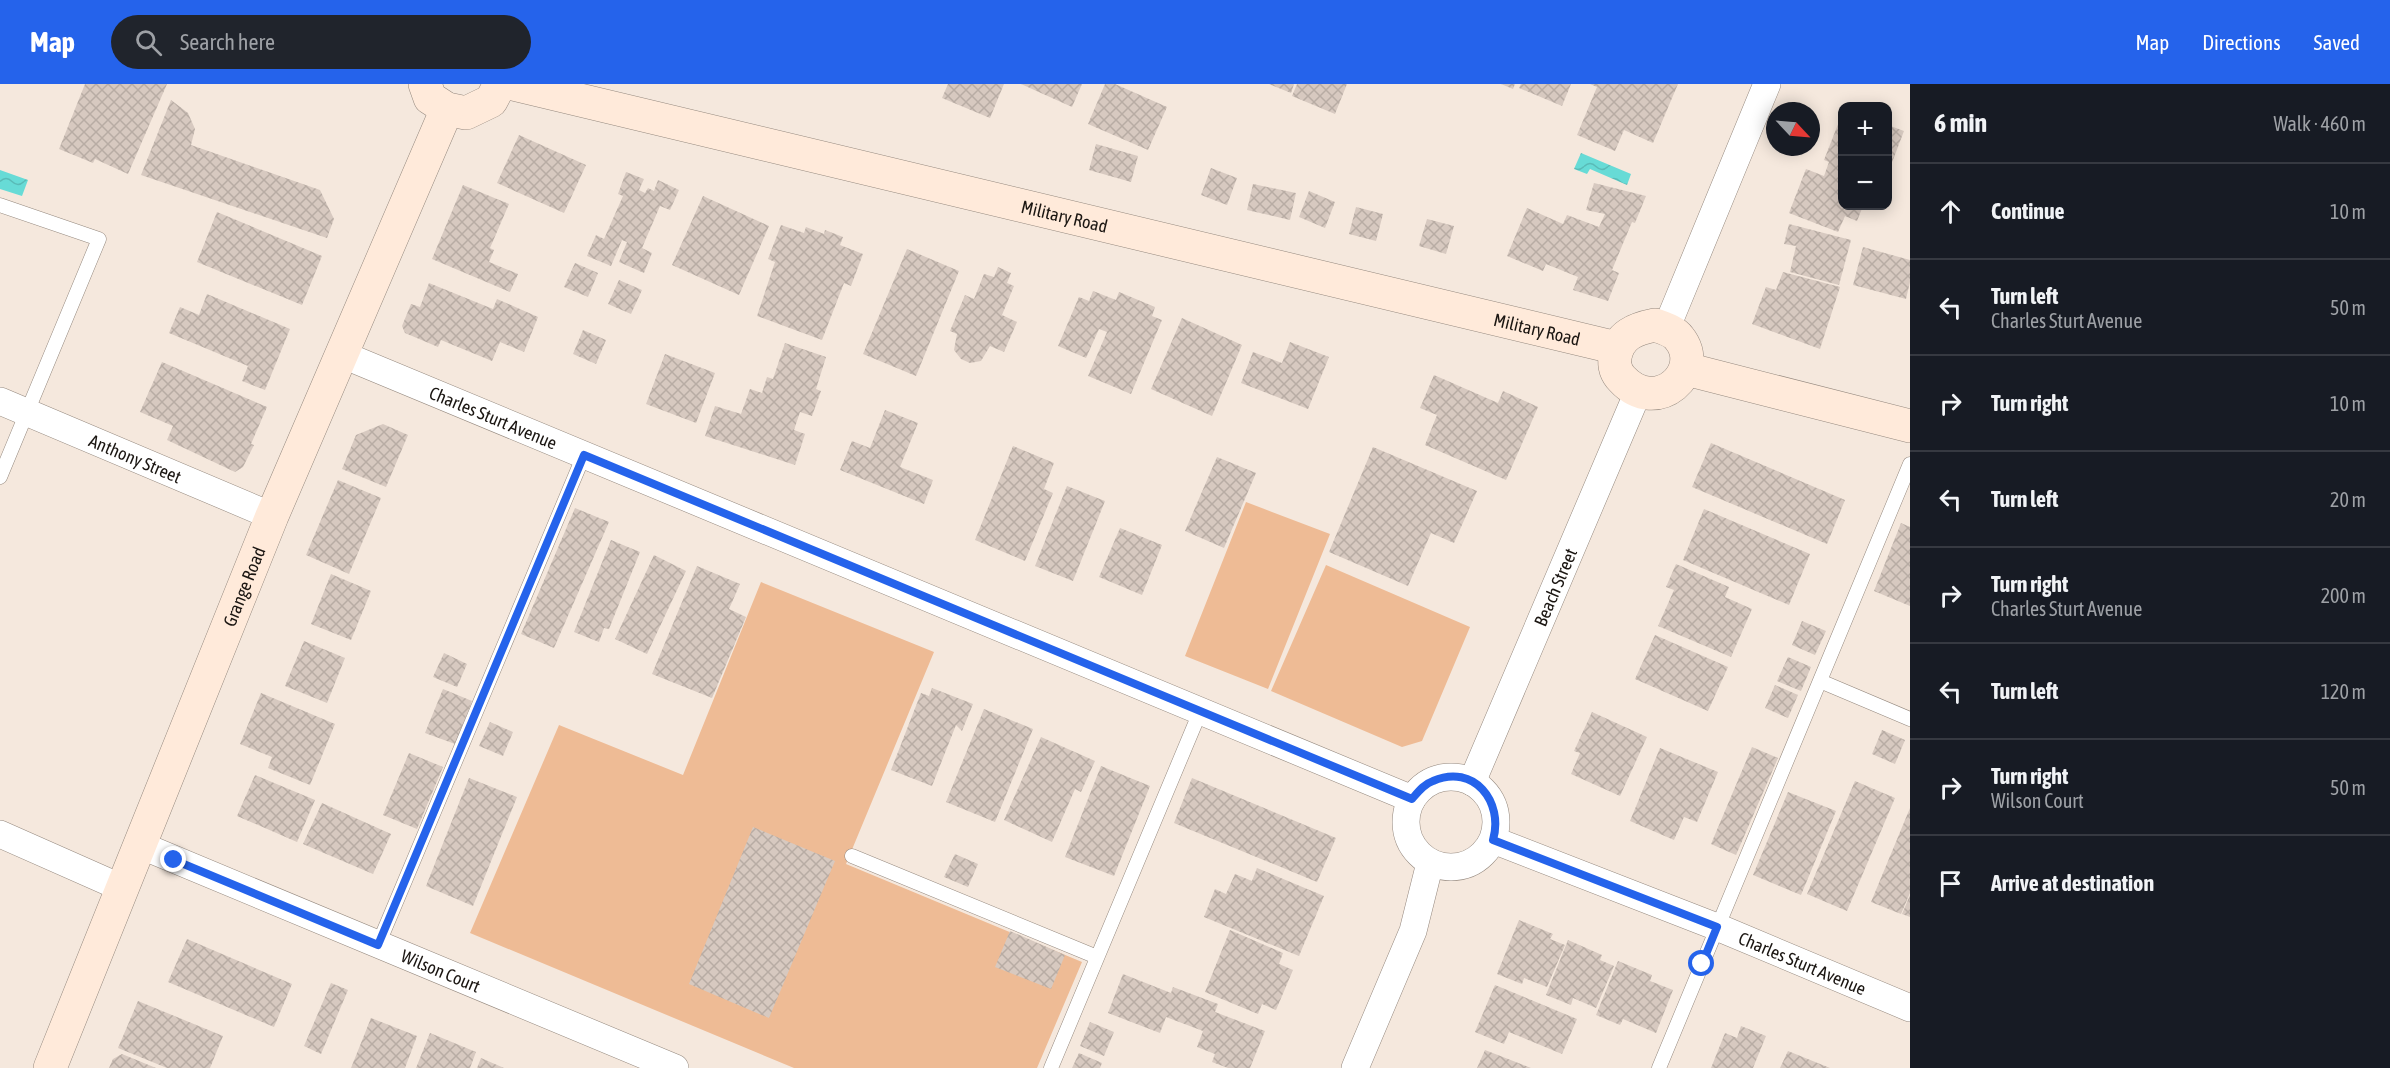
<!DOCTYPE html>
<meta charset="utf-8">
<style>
:root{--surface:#171b24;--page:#20242c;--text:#f1f3f6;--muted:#9ea1a6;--line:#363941;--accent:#2563eb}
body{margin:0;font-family:"Asap Condensed",sans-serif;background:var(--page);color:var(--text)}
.controls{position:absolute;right:18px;top:18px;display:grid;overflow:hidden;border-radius:12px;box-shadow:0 3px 15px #0003}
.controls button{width:54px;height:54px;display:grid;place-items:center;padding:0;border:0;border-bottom:2px solid var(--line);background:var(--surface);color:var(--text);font:30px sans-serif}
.compass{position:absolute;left:1766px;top:18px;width:54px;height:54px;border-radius:50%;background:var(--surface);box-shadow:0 3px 15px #0003;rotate:116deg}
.stop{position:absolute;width:18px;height:18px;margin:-14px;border:4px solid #2563eb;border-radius:50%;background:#fff}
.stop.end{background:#2563eb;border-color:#fff;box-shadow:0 2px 6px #0008}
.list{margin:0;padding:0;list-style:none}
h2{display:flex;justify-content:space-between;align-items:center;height:78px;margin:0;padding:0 24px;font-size:26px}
h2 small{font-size:20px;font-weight:400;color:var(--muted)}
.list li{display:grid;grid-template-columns:39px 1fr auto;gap:18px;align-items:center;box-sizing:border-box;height:96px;padding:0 24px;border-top:2px solid var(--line)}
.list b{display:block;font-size:22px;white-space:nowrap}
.list p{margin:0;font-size:20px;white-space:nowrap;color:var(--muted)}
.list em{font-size:20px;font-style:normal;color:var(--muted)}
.icon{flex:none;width:33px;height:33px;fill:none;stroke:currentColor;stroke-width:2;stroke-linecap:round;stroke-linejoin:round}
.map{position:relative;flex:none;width:1910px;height:984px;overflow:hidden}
header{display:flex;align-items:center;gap:36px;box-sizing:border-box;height:84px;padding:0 30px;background:var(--accent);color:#fff}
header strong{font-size:28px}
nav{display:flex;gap:33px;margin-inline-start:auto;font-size:21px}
.search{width:420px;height:54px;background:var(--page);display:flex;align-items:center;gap:15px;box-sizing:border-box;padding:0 21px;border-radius:33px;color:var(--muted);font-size:22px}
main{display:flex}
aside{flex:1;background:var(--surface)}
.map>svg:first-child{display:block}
.green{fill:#eebb95}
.water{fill:url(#water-waves)}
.building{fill:url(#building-cross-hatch)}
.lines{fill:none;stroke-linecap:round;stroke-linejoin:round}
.lane-casing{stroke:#95897f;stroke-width:15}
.street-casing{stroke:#95897f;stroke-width:28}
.secondary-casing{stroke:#95897f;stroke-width:34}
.lane{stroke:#fff;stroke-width:14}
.street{stroke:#fff;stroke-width:27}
.secondary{stroke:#ffeada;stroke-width:33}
.route{stroke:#2563eb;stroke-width:8}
.labels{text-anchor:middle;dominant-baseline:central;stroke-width:6;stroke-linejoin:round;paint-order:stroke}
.street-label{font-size:18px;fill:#1b1612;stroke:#fff}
</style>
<header>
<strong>Map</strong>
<div class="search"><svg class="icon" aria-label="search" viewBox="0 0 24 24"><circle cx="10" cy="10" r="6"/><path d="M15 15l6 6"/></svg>Search here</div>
<nav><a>Map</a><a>Directions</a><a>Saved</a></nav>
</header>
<main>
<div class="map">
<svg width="1910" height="984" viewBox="0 0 1910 984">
<defs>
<pattern id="water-waves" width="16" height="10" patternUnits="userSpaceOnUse" patternTransform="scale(1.5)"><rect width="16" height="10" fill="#67dbd6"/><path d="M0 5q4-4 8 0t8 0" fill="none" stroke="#59bbb7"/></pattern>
<pattern id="building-cross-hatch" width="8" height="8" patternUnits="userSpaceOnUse" patternTransform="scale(1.5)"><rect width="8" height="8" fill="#d7c9c0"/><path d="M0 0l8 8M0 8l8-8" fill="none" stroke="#b8aca4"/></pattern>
</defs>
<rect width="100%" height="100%" fill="#f5e8dd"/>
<path class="green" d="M1246,418L1330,450L1268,605L1185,572Z
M1326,481L1470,543L1422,657L1402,663L1271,607Z
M761,498L934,568L846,780L1082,878L1037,984H794L470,849L559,641L683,691Z"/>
<path class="water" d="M1581,69L1631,90L1627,101L1590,85L1587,90L1574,85Z
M0,86L28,96L22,112L0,105Z"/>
<path class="building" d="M85,0H167L128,90L95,75L93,79L59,65Z
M948,0H1004L990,34L942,14Z
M1021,0H1082L1072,23Z
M1105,0H1115L1167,23L1148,66L1088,40Z
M1269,0H1294L1291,9Z
M1297,0H1347L1335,30L1292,12Z
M1501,0H1515L1513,5Z
M1521,0H1571L1562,22L1519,4Z
M1590,0H1678L1653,59L1624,46L1615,67L1577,51L1597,3Z
M171,16L188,29L195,45L191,61L320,106L334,135L327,154L141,91Z
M1842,30V122H1863L1857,137L1845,132L1838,148L1789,129L1806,85L1824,92L1829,78L1824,76Z
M1888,41L1904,47L1888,89Z
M519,51L586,81L564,129L497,99Z
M1096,60L1138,72L1131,98L1089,86Z
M1211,84L1237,94L1227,121L1201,111Z
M626,88L644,95L639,106L645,109L648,104L654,107L658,96L679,106L670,126L660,122L642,164L652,169L644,189L619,178L627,158L622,156L611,182L587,172L596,151L604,155L623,112L618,110Z
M1594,99L1646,112L1635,139L1632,138L1612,186L1619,189L1608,217L1573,206L1578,193L1546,180L1543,187L1507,172L1527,124L1563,140L1567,131L1599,143L1605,130L1586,126Z
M1253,100L1296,109L1290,136L1247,126Z
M463,101L509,120L490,164L494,166L489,178L518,190L510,208L432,175Z
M1309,107L1335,118L1325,144L1299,133Z
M703,112L769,142L739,211L672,181Z
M1356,123L1383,130L1376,157L1349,150Z
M217,128L322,172L302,221L197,178Z
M1427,135L1454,142L1446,170L1419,162Z
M1789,140L1851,156L1839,201L1790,188L1796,162L1784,160Z
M781,141L804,149L806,143L824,150L825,146L843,153L840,161L863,170L851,202L844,199L822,256L757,232L775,178L768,175Z
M1863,163L1910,176V198L1906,215L1853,201Z
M907,165L959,187L916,292L863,270Z
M575,179L598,189L588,213L564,203Z
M998,183L1011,189L1007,199L1014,202L1002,231L1017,238L1004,268L990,262L981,277L970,279L961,275L954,266L957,250L950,247L965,211L974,215L984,190L994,193Z
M1783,188L1840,203L1820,265L1752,240L1766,203L1776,206Z
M619,196L642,206L631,230L608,220Z
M429,199L493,225L497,215L538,233L524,268L500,258L492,277L441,256L438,263L405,249L402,242L411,220L420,223Z
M1093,207L1116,216L1119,208L1155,223L1152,232L1162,236L1131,310L1088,292L1107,248L1099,245L1086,274L1058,262L1079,213L1089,217Z
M207,210L290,245L265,306L242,297L248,282L169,249L180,223L199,231Z
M1182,234L1242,261L1212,332L1151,305Z
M583,246L606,256L596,280L573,270Z
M1290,258L1329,273L1308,325L1241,299L1253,268L1282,279Z
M785,259L826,273L816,305L821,307L812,332L800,328L794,346L805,350L795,381L705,352L715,322L741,330L750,305L762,309L767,293L773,295Z
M665,270L715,289L696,339L646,320Z
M162,278L267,323L251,360L254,361L243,383L235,388L167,356L173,342L140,328Z
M1434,291L1498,319L1503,307L1538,323L1506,396L1425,361L1437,331L1420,324Z
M885,326L918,339L900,383L933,396L924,420L840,386L852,357L870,364Z
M383,340L408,351L386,403L342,385L356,351Z
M1711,359L1845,416L1827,460L1692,403Z
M1013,362L1054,379L1044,405L1053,409L1025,477L975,456Z
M1373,363L1477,407L1454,459L1431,449L1408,502L1329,468Z
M1217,373L1256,389L1224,464L1185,447Z
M338,396L381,414L349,490L306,471Z
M1067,402L1105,417L1073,497L1035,482Z
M575,424L609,438L554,564L521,550Z
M1704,425L1810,470L1789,521L1683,476Z
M1901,439L1910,443V522L1874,507Z
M1120,444L1162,461L1142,511L1099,493Z
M611,456L640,468L609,545L604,544L599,558L574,548Z
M654,471L686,487L647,570L615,555Z
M1676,480L1729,503L1725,513L1752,525L1731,573L1658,542L1674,506L1666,503Z
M697,482L740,500L729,525L746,533L712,614L652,590Z
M331,490L371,507L351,556L311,540Z
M1802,537L1826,547L1815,571L1792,561Z
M1655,551L1728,583L1708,627L1635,595Z
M304,557L345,574L327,619L285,602Z
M444,569L467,580L457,603L433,593Z
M1788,573L1811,583L1801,607L1777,597Z
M1775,601L1798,611L1788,634L1765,624Z
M932,604L973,620L962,647L956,641L932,702L891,686L921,609L929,612Z
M443,605L472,617L455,660L425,649Z
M261,609L335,640L310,701L268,684L272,673L240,660Z
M984,625L1033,645L995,738L946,718Z
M1592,628L1647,653L1620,712L1571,690L1580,669L1574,667Z
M490,638L513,648L503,672L479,662Z
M1882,646L1905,656L1895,680L1872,670Z
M1041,653L1095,677L1081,708L1075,705L1052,758L1004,736Z
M1752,663L1778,674L1736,771L1711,760Z
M1660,664L1718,688L1697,738L1684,733L1674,756L1630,737Z
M409,669L443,683L417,745L383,731Z
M1101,682L1150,702L1114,792L1065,773Z
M255,691L315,716L297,758L237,732Z
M469,694L517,713L473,822L426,802Z
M1192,694L1336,754L1317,798L1174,739Z
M1855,697L1895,714L1847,827L1807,810Z
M1788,708L1836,727L1801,811L1753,791Z
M322,719L391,750L373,790L303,760Z
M1910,724V809L1901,830L1871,818Z
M753,743L835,777L769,934L689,900Z
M955,770L978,780L968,803L944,793Z
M1257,784L1324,812L1299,872L1204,833L1215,805L1226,810L1235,790L1252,797Z
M1910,811V833L1902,830Z
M1519,836L1553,850L1550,855L1565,861L1547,903L1524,894L1522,900L1497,890Z
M1230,846L1283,869L1279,880L1293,886L1276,926L1262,920L1258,930L1205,908Z
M1010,847L1065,871L1051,905L995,883Z
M187,855L292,900L274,943L168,898Z
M1568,856L1602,871L1600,876L1614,882L1596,924L1573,914L1571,921L1546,911Z
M1618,877L1652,891L1650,897L1673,906L1656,949L1623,935L1620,941L1596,931Z
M1123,890L1171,909L1173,903L1218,920L1215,928L1265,947L1250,984H1228L1212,978L1215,970L1197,963L1203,947L1166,933L1160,949L1108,929Z
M331,899L348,906L321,970L304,962Z
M1495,901L1577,935L1562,970L1509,948L1504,960L1475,948Z
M138,917L223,952L210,984H167L118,964Z
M371,934L417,952L405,984H351Z
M1090,938L1114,948L1104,972L1080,962Z
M1741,942L1766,952L1753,984H1711L1725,949L1737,954Z
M430,949L476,968L470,984H416Z
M1485,966L1531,984H1477Z
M1788,967L1830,984H1780Z
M1079,969L1102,979L1100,984H1072Z
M122,970L156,984H109L113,975Z
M481,974L504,984H477Z"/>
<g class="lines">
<g class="lane-casing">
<path id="lane" d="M0,121L99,155L0,393
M1820,597L1910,635
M852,772L1097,873
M378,861L584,371
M1051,984L1200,628
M1659,984L1910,380"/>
</g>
<g class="street-casing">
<g id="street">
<path d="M1666,245L1767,0"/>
<path id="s1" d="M341,270L1412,715"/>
<path id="s2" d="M0,317L272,432"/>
<circle cx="1451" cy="738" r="45"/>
<path id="s3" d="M1472,698L1638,308"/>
<path d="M0,750L122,804"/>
<path id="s4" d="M1493,756L1717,843L1910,924"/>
<path id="s5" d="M140,761L675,984"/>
<path d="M1355,984L1413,847L1430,779"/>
</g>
</g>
<g class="secondary-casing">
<g id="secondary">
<path d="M425,0L430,14L447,25L466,29L491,17L500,0"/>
<path id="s6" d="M513,0L1617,264"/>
<path d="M1655,241C1663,244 1674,247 1679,254C1706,287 1657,333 1622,295C1616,289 1614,281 1615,273C1619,251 1635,245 1655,241Z"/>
<path d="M1686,285L1910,342"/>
<path id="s7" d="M50,984L272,432L447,25"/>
</g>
</g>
<use href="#lane" class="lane"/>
<use href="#street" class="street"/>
<use href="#secondary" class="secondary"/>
</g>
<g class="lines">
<path class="route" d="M174,776L378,861L584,371L1412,715C1418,708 1424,700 1433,697C1474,679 1504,718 1493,756L1717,843L1702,880"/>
</g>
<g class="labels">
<g class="street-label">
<text stroke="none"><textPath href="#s6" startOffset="567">Military Road</textPath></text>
<text stroke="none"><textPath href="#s6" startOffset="1053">Military Road</textPath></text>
<text stroke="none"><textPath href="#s1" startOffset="165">Charles Sturt Avenue</textPath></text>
<text stroke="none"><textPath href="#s2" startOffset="147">Anthony Street</textPath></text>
<text stroke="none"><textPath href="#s7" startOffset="519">Grange Road</textPath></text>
<text stroke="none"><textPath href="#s3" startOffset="212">Beach Street</textPath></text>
<text stroke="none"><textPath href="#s4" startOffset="333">Charles Sturt Avenue</textPath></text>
<text stroke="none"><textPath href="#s5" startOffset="326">Wilson Court</textPath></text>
</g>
</g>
</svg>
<div class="controls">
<button>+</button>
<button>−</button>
</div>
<svg class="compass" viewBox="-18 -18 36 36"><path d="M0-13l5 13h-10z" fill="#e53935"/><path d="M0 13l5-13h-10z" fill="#9ea1a6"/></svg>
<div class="stop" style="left:1702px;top:880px"></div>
<div class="stop end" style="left:174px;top:776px"></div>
</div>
<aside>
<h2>6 min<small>Walk · 460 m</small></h2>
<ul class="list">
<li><svg class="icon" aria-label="ahead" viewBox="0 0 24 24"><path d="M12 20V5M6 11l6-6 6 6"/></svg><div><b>Continue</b></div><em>10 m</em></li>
<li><svg class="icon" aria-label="left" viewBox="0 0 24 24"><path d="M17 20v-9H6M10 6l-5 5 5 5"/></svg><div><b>Turn left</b><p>Charles Sturt Avenue</p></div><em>50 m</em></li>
<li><svg class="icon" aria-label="right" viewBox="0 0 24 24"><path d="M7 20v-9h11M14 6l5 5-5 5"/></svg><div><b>Turn right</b></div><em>10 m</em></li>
<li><svg class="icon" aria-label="left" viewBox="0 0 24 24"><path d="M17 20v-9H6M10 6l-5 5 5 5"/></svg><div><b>Turn left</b></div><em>20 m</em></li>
<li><svg class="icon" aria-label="right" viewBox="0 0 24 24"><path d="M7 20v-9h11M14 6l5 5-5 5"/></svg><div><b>Turn right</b><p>Charles Sturt Avenue</p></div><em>200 m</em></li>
<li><svg class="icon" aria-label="left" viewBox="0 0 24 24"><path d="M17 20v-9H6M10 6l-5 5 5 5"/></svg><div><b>Turn left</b></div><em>120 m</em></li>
<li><svg class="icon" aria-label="right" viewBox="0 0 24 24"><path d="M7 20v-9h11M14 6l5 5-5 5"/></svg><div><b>Turn right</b><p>Wilson Court</p></div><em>50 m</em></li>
<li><svg class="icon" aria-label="arrive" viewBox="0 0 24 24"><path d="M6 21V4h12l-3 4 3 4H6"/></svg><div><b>Arrive at destination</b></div></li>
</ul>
</aside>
</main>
